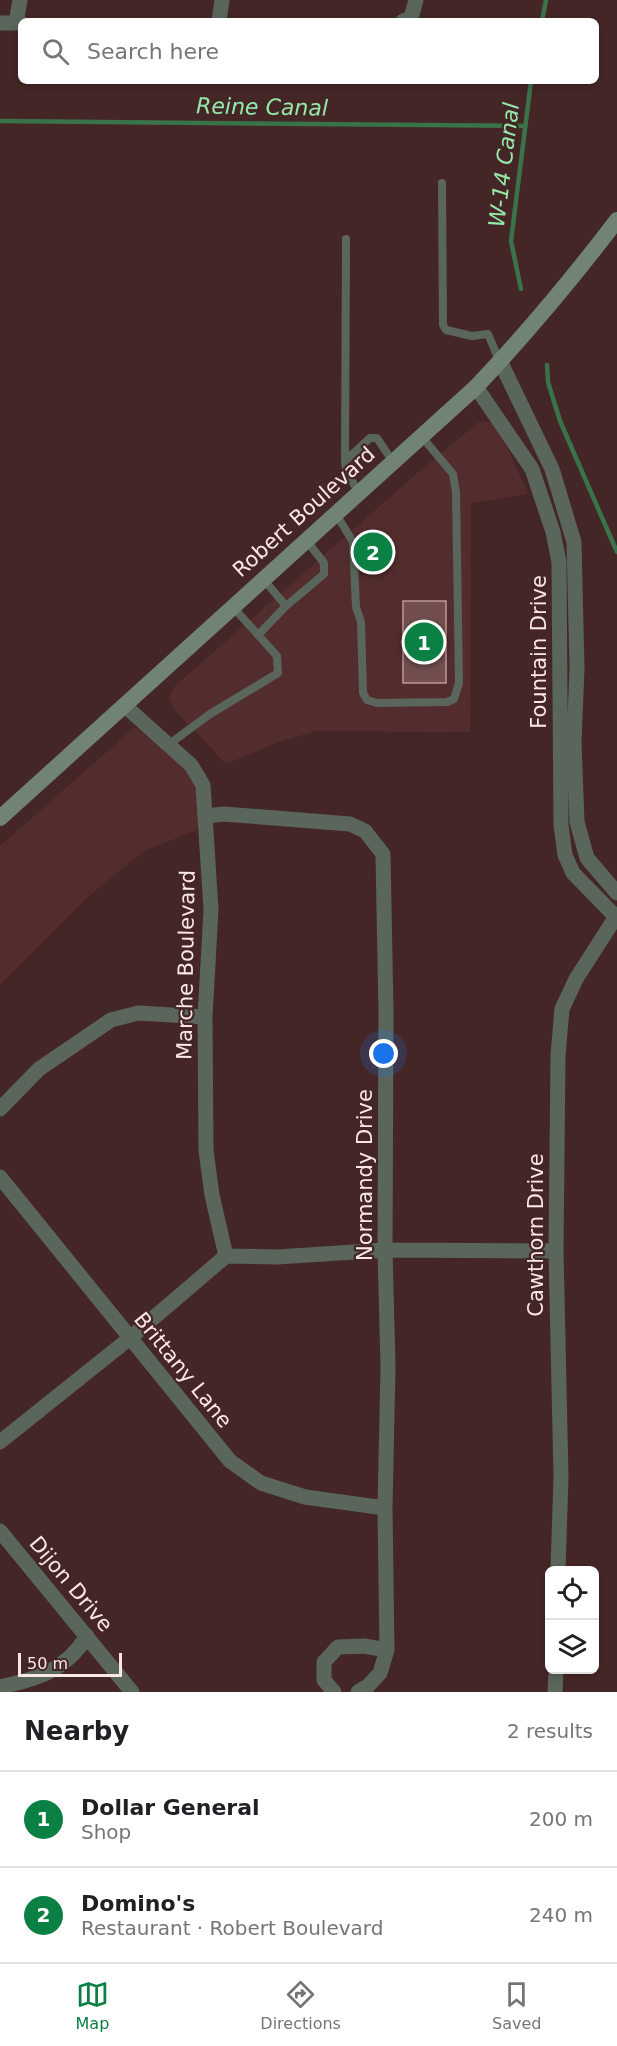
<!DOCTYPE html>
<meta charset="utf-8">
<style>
:root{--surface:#fff;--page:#f6f6f6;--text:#202124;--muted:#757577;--line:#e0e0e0;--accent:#0b8043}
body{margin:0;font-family:"DejaVu Sans",sans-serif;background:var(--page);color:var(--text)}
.controls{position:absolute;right:18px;bottom:18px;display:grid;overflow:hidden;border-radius:9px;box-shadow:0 3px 9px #0003}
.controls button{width:54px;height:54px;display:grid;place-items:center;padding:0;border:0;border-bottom:2px solid var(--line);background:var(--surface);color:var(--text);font:30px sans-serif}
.scale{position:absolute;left:18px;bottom:15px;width:104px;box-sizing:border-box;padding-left:6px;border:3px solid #fce7e6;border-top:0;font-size:16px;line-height:21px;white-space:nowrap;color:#fce7e6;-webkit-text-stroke:4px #452626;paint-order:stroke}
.you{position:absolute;left:384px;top:1054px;width:21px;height:21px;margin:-15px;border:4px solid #fff;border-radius:50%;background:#1a73e8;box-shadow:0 0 0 9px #1a73e833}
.badge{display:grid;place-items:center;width:39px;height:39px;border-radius:50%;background:var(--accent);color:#fff;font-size:20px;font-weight:700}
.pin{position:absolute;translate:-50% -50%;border:3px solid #fff;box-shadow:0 2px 6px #0006}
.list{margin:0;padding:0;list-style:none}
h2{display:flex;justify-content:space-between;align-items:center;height:78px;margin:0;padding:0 24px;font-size:26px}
h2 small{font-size:20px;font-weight:400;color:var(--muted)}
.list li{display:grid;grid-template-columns:39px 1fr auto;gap:18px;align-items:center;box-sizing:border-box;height:96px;padding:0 24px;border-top:2px solid var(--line)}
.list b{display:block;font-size:22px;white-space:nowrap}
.list p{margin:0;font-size:20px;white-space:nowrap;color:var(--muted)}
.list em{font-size:20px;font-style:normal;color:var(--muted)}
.icon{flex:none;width:33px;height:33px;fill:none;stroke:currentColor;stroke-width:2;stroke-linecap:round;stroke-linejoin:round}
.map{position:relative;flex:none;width:617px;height:1692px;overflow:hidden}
.search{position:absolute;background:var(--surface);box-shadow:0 3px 9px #0003;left:18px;right:18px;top:18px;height:66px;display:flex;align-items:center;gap:15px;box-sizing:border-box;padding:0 21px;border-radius:9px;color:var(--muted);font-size:22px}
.sheet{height:270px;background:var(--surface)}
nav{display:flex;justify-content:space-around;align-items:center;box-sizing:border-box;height:84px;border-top:2px solid var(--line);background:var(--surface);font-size:16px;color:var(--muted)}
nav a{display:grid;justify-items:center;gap:3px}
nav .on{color:var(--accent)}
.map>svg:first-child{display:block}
.built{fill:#532d2d}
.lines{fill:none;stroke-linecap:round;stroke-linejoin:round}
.stream{stroke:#3a7349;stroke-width:4.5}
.building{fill:#724f4e;stroke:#bf9796;stroke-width:1.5}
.service{stroke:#5a665c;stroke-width:8}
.minor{stroke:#5a665c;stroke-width:15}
.secondary{stroke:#718474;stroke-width:16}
.labels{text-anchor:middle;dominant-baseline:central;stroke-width:4.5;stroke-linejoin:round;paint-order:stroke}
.street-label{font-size:21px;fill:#fce7e6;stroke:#452626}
.water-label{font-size:22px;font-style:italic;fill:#94e8a8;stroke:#452626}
</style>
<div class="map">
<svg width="617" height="1692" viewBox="0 0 617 1692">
<rect width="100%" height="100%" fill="#452626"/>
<path class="built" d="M479,422H489L499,428L528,494L471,503L470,732L315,731L276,743L226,764L173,708L169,697L174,687L415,475Z
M135,727L156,742L185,768L196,786L200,818L197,830L144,851L89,896L0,985V846Z"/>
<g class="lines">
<path class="stream" d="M542,21L546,0
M0,121L524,126
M521,289L511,241L531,81
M547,365L548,382L560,421L617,552"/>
</g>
<path class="building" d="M403,601H446V683H403Z"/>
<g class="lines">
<path class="service" d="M442,183L443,325L446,330L472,336L488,334L499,360
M346,239L345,461L346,471L359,493
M345,461L370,438H377L393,462
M336,514L353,542L356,607L361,622L363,693L367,700L377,703L447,702L454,699L459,683L456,493L453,474L422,437
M264,580L286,606
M258,635L286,606L324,574V563L307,541
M168,745L210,714L278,673L277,656L233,607"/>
<path class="minor" d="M219,21L222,0
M403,21L411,18L416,0
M0,23H21
M16,23L20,0
M500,361L552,469L574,542L577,669L574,742L577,822L587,858L617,893
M476,387L532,469L553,532L559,562L561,825L565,855L573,873L617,918
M124,705L191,765L203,785L211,910L205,1017L206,1151L212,1195L226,1256
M206,816L224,814L350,824L365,831L383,854L386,1013L385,1250L388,1367L385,1508L387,1650L380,1673L368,1686L358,1692
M0,1109L39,1069L111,1020L138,1013L205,1017
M0,1177L230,1461L261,1483L305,1497L385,1508
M0,1442L130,1338L226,1256L277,1257L385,1250L556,1251
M0,1531L132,1692
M558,1570L561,1477L556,1251L558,1055L562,1009L576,979L617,915
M0,1687C38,1679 66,1670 87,1636
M334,1692L324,1680V1662L338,1647L364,1646L387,1650
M555,1692L556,1670"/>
<path class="secondary" d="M0,818L476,387C526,334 573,278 617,220"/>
</g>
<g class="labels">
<g class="street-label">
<text transform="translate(304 512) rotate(-42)">Robert Boulevard</text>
<text transform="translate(539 652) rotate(-90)">Fountain Drive</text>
<text transform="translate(186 965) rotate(-89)">Marche Boulevard</text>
<text transform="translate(365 1175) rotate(-90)">Normandy Drive</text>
<text transform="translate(536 1235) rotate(-90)">Cawthorn Drive</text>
<text transform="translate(183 1370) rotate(51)">Brittany Lane</text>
<text transform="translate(71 1584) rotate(50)">Dijon Drive</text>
</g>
<g class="water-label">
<text transform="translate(262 107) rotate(1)">Reine Canal</text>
<text transform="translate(504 165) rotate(-83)">W-14 Canal</text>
</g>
</g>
</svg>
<div class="controls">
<button><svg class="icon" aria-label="locate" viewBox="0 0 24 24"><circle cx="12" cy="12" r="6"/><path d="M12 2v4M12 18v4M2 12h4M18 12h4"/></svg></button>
<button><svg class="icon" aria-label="layers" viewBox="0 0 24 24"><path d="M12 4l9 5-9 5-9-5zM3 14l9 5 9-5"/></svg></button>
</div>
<div class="scale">50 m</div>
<div class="you"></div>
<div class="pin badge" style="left:424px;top:642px">1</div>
<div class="pin badge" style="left:373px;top:552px">2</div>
<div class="search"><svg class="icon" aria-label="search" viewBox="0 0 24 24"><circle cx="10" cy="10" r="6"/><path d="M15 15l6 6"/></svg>Search here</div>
</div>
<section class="sheet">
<h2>Nearby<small>2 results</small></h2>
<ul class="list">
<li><span class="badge">1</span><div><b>Dollar General</b><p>Shop</p></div><em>200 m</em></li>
<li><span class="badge">2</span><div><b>Domino's</b><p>Restaurant · Robert Boulevard</p></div><em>240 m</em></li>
</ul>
</section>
<nav>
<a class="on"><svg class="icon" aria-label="map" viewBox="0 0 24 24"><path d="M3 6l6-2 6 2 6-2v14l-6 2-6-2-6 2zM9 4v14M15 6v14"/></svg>Map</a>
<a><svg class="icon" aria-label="directions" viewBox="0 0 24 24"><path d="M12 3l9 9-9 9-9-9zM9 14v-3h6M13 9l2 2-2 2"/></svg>Directions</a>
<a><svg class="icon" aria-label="saved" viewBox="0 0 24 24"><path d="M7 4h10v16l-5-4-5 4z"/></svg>Saved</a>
</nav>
